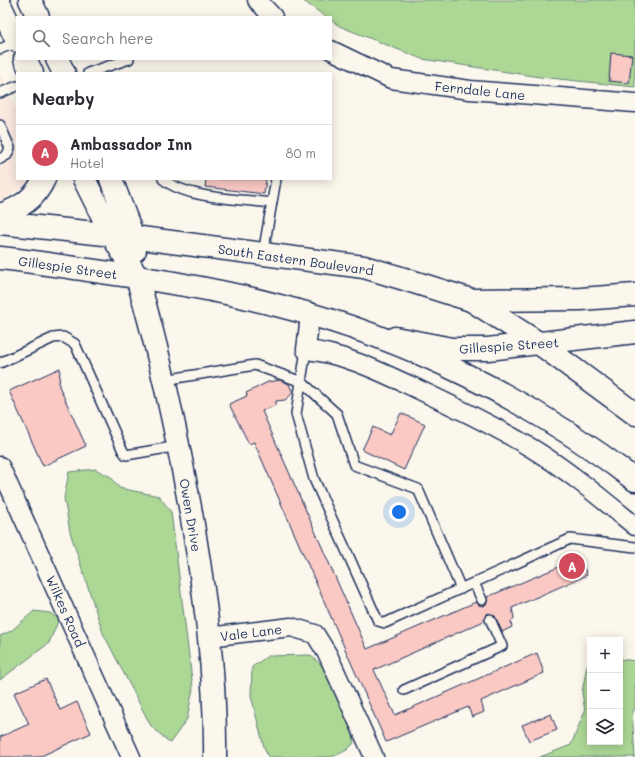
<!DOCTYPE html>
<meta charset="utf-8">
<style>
:root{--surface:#fff;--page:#f2f2f3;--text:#2b2b33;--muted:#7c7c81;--line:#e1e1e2;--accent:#d1495b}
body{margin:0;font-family:Mali,sans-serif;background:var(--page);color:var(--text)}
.controls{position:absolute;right:12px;bottom:12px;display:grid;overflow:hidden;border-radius:0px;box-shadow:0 2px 10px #0003}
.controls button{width:36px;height:36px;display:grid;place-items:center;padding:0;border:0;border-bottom:1px solid var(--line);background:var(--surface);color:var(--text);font:20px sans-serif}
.you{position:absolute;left:399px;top:512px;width:14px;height:14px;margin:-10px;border:3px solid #fff;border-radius:50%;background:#1a73e8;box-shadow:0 0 0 6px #1a73e833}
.badge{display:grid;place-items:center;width:26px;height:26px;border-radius:50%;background:var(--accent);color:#fff;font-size:13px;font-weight:700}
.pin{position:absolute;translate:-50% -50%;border:2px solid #fff;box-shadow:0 1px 4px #0006}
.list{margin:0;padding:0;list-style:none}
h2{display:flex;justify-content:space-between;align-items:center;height:52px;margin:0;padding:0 16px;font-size:17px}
h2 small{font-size:13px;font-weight:400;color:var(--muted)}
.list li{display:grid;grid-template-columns:26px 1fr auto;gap:12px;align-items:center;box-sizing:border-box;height:56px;padding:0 16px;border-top:1px solid var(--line)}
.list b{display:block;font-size:15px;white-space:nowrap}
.list p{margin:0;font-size:13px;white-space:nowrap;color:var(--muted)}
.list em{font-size:13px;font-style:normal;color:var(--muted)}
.icon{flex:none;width:22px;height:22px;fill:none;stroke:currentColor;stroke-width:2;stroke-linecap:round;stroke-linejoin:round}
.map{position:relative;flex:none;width:635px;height:757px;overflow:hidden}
.search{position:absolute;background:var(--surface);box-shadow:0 2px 10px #0003;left:16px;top:16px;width:316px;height:44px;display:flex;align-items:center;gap:10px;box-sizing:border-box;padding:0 14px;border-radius:0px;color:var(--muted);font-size:15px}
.panel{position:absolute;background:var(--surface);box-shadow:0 2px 10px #0003;left:16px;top:72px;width:316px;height:108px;border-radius:0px}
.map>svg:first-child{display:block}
.built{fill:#fbe9e0}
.green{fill:#add795;stroke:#64837a}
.building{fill:#fac9c4;stroke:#1b2f5e}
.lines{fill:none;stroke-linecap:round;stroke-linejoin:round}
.lane-casing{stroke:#1b2f5e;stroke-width:12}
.street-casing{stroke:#1b2f5e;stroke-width:21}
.primary-casing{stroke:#1b2f5e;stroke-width:25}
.highway-casing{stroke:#1b2f5e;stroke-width:25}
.lane{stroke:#fbf7ec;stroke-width:9}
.street{stroke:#fbf7ec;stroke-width:18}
.primary{stroke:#fbf7ec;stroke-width:22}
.highway{stroke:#fbf7ec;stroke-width:22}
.labels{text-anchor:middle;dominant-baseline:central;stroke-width:3;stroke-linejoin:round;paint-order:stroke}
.street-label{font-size:13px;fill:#1b2f5e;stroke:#fbf7ec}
</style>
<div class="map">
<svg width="635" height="757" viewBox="0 0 635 757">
<rect width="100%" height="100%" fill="#fbf7ec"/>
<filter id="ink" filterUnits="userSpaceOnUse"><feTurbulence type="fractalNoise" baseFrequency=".025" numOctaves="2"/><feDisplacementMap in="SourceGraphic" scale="8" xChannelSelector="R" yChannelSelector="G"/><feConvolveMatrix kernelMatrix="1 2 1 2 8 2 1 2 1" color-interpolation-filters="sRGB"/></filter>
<g filter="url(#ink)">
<path class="built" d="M0,75L17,112V179H29L25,185L2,201L0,200Z"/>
<path class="green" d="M302,0H635V87L540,77L422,59L339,26L331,20V17H326Z
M95,469L111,477L119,488L159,496L171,512L193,688L187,719L170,743L151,726L103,633L70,532L64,498L69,472Z
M34,611L50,613L59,619L49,643L0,680V636L11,631Z
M310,655L326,669L351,717L354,743L347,750L332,757H268L264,747L251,696L252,667L268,656Z
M620,659L635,661V709L632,711L635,757H540L571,745L585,711L582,693L587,665L590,664V742H620Z"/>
<path class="building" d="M611,53L632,55L629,83L609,81Z
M206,179H266L264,194L205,187Z
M60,368L59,386L86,446L43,466L9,391Z
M280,380L289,384L293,393L285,400L276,401V405L262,411L367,649L476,602L479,605L484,606L487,603V597L580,558L587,575L512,608L514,618L511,622L512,627L502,632L495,616L488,613L485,616L484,621L374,670L395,715L537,653L544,673L481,701L484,712L472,717L468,707L386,742L254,442L249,444L229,404L247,396L246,393L268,382Z
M401,413L425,424L404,470L362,450L373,427L390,435Z
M46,679L60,710L77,702L91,733L39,757H0V737L29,724L14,693Z
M551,714L557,730L529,741L522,725Z"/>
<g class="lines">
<g class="lane-casing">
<path id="lane" d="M0,49L17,42
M88,73L129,59
M0,93L17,86
M0,125L10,148L7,155L0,159
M163,179C186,199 241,199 272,203
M263,254L276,179
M306,350L296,414L314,479L378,621L385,623L570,539L635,547
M0,363L53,338L63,337L75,344L123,451L126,455L179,446
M164,380L255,365L302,382L337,414L354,465L418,489L461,589
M474,583L482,600
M404,690L502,646L490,619"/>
</g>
<g class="street-casing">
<path id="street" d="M257,0L273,17
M331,50L391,79L470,90L635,103
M310,315L306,350C341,353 377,370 409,385C451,405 493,425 533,449C569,471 602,499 635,526
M0,466L131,757
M209,637L291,627L315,634L328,655L374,757"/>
</g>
<g class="primary-casing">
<path id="primary" d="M137,277C160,355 177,434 191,513C205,594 216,675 215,757
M471,300L581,299L635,295
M395,338L452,349H488L635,332"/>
</g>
<g class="highway-casing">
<path id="highway" d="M30,0L38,17
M0,5L17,41
M25,59L32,73
M57,59L64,73
M84,179L112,235L137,277
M111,179L133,237L135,250
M0,215C20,208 35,199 44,179
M0,223L133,237L364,267L401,278L471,300L540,344L635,414
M0,258C30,261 59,266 88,270C153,279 217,289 280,306C407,338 531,400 635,480"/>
</g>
<use href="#lane" class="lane"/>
<use href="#street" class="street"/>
<use href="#primary" class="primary"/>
<use href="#highway" class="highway"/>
</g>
</g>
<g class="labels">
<g class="street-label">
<text transform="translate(480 90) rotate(6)">Ferndale Lane</text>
<text transform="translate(296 259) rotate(8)">South Eastern Boulevard</text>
<text transform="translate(68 267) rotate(8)">Gillespie Street</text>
<text transform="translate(509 345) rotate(-4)">Gillespie Street</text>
<text transform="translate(191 515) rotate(80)">Owen Drive</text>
<text transform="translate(66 611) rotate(66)">Wilkes Road</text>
<text transform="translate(251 632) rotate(-7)">Vale Lane</text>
</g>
</g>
</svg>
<div class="controls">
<button>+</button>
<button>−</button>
<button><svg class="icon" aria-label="layers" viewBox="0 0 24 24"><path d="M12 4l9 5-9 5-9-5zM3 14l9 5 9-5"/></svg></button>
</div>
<div class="you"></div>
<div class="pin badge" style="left:572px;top:566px">A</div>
<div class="search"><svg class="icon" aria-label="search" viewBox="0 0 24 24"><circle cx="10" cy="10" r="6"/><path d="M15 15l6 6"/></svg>Search here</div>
<section class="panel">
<h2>Nearby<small></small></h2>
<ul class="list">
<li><span class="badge">A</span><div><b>Ambassador Inn</b><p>Hotel</p></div><em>80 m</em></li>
</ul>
</section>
</div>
